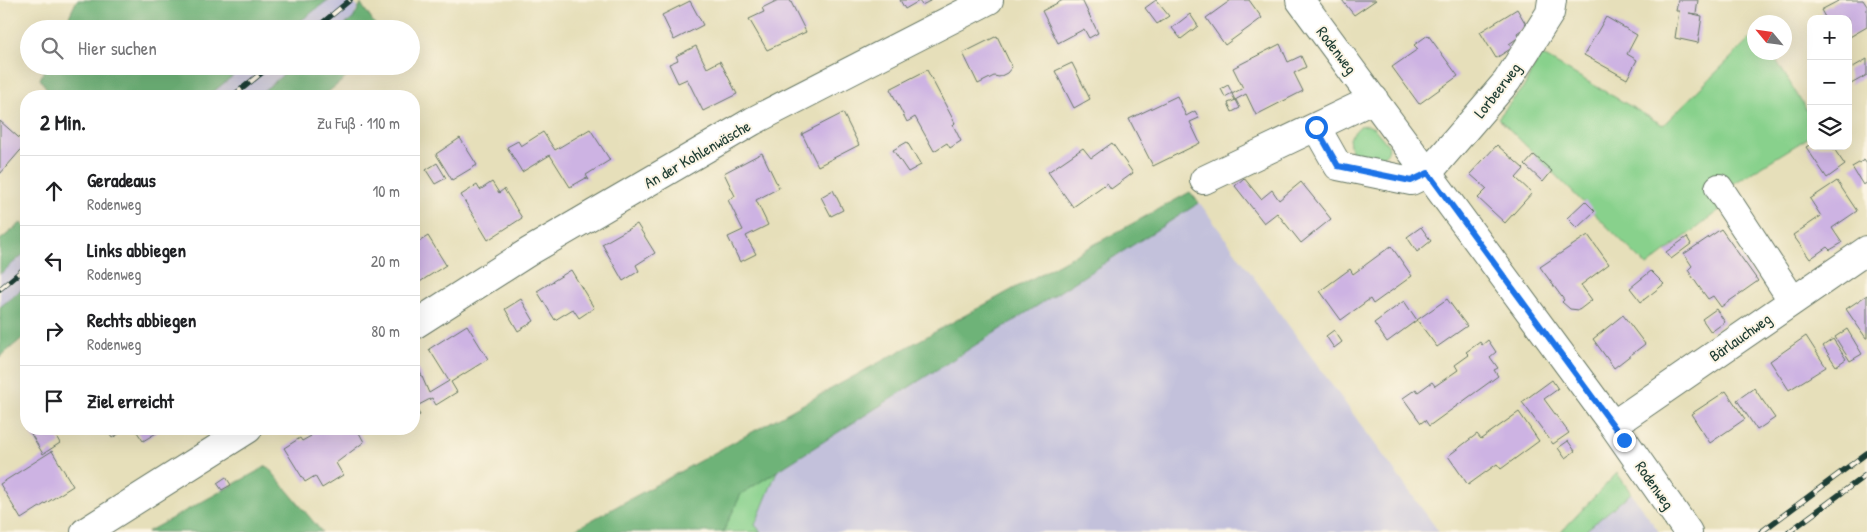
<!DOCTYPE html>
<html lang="de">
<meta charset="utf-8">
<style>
:root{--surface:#fff;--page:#f6f6f6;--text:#202124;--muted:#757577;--line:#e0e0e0}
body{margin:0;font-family:"Patrick Hand",sans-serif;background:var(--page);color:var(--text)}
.controls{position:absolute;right:15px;top:15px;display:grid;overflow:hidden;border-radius:10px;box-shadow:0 5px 20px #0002}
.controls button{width:45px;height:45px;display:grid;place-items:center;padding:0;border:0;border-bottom:1px solid var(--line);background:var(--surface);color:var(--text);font:25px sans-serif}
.compass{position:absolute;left:1747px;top:15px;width:45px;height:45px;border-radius:50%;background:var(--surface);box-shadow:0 5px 20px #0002;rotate:299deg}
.stop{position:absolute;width:15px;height:15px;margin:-11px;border:4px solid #1a73e8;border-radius:50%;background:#fff}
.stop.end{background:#1a73e8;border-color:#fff;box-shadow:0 1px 5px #0008}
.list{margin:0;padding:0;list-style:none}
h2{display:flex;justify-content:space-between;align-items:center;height:65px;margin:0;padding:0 20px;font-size:21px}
h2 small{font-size:16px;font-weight:400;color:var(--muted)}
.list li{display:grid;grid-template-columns:32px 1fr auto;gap:15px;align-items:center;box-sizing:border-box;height:70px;padding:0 20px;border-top:1px solid var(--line)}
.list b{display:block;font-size:19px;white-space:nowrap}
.list p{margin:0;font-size:16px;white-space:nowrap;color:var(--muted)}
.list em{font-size:16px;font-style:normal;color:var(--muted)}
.icon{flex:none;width:28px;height:28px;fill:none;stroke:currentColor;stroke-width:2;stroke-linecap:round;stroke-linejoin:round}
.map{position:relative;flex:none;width:1867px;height:532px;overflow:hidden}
.search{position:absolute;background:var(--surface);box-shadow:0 5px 20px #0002;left:20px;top:20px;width:400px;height:55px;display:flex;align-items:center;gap:12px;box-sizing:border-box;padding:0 18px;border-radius:28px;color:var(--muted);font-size:19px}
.panel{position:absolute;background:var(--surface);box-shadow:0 5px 20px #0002;left:20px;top:90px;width:400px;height:345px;border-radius:20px}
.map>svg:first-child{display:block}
.industrial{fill:#c3c1db}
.green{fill:#88d18c;stroke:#548760}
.forest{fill:#6eb378;stroke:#467856}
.building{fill:#cdb3e3}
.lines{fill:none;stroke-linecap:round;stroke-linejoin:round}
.minor-casing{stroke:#657663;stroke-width:30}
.minor{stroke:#fff;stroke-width:28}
.rail-casing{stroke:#1f3d34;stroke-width:5.5}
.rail{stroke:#fcf5e5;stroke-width:4;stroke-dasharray:11;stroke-linecap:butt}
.route{stroke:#1a73e8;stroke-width:6}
.labels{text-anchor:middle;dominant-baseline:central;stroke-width:4;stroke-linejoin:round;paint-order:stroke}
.street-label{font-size:16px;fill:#1f3d34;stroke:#fcf5e5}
</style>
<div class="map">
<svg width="1867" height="532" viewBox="0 0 1867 532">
<rect width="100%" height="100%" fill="#fcf5e5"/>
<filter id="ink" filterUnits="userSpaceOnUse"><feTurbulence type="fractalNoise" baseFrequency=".02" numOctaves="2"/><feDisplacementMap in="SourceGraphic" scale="10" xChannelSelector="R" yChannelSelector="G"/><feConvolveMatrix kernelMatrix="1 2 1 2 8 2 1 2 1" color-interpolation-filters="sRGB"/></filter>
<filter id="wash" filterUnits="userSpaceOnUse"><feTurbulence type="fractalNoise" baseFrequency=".0096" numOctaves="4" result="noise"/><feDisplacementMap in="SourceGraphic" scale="20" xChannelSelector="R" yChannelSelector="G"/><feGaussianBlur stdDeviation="1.12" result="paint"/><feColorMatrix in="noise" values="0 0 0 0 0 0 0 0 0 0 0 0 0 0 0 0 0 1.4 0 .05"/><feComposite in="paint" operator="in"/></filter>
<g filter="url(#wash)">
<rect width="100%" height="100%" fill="#e6dfba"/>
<path class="industrial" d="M341,0L358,6L353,19L339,29H290L324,1Z
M245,66H294L257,96H208Z
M1199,202L1439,532H723L741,494Z
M26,252V286L0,307V274Z
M1631,493L1659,532H1584Z"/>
<path class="green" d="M1754,35V52L1772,53L1811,118V136L1728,187L1722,208L1647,266L1498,118L1525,85L1540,54L1663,125Z
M1367,125L1374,128L1389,146L1388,152L1383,157L1351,153L1349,138L1360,126Z
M777,471L755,525L761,532H723L741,494Z
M1617,473L1631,493L1584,532H1561Z"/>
<path class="forest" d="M77,0H328L290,29H63Z
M361,4L378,29H339L353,19Z
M46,66H245L208,96H52L40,79Z
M294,66H361L323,96H257Z
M1190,192L1199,203L741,494L723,532H570Z
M21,223L26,228V252L0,274V240Z
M26,286V335L0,357V307Z
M267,466L322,532H147Z"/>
<g id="blocks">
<path class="building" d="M778,0H790L806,32L767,50L749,19L764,12L762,8Z
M900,0H932L922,5L919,1L905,9Z
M1063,0H1082L1098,33L1089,38L1084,29L1058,43L1042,11Z
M1156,0L1169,16L1157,24L1145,8Z
M1231,0H1249L1262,18L1225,45L1206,18Z
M1342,0H1376L1354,15Z
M1678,0H1698L1696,14L1689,13L1702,16L1698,43L1675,38L1679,11H1676Z
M1840,0H1863L1867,6V27L1848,38V19H1826L1821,10Z
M690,1L703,25L674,40L662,15Z
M1517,9L1527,26L1517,33L1519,37L1509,44L1512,48L1496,58L1480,32Z
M1190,14L1198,26L1181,39L1172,28Z
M1606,17L1637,35L1627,54L1637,60L1627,79L1584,55Z
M1428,35L1458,76L1419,104L1392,67L1418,49L1414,45Z
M997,36L1012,67L1007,73L999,77L994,76L978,84L963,53Z
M1280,44L1288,62L1301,56L1306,67L1294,73L1303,91L1256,115L1246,94L1235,100L1232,94L1243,88L1233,68Z
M696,46L707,68L720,61L737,94L703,111L687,79L678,83L669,64L678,60L676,56Z
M1867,59V75L1851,84L1848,70Z
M1072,63L1090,99L1074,108L1055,71Z
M927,70L955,123L953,125L961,141L950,148L947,143L934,151L915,117L907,122L890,89Z
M1228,85L1232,93L1225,97L1221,89Z
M1177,96L1186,116L1195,111L1199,118L1190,122L1200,143L1153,166L1129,119Z
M1236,100L1240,108L1232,112L1228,103Z
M843,113L859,145L818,166L802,134Z
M0,121L26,144L0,174Z
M590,129L610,160L586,175L589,180L586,178L570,187L550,155L522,172L507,147L518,141L521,146L543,132L555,150Z
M460,138L477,165L452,180L436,154Z
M907,142L921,165L908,172L893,150Z
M1112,143L1133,173L1111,189L1107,183L1073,207L1048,172L1083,148L1091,158Z
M1811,144V146H1832L1845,165L1827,178L1806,147Z
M1497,145L1524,169L1516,178L1532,193L1505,223L1478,198L1487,189L1470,174Z
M762,153L779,188L756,200L768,225L746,236L756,254L740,262L728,237L743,230L728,200L735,196L724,173Z
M1534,155L1552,171L1543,182L1525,165Z
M1864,160L1867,164V183L1863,185L1852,167Z
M437,163L446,178L435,184L426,170Z
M1244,178L1261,199L1272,190L1279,200L1301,182L1331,219L1301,243L1277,213L1264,223L1235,186Z
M1837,181L1857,211L1832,228L1842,243L1830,250L1827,247L1810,259L1793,235L1821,216L1810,199Z
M492,182L499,193L504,189L522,218L488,240L461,195L477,185L480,190Z
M833,190L843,210L831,216L821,197Z
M1585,201L1595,211L1577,228L1567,218Z
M637,224L655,253L636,265L639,271L623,281L602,244Z
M1421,227L1431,241L1417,252L1407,237Z
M1721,229L1758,281L1721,307L1713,296L1708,299L1697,284L1688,270L1692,266L1684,254Z
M1588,235L1609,264L1581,285L1592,300L1579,310L1570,309L1562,302L1564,300L1540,267Z
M428,236L446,265L415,285L414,245Z
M1687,237L1691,244L1671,259L1666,252Z
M1391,246L1412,276L1373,304L1370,299L1341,320L1320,291L1350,269L1353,274Z
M571,270L594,308L579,318L573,309L555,320L537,291Z
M1651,271L1664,284L1641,302L1630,288Z
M1867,295V338H1866L1846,309Z
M521,299L534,321L518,331L505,309Z
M1447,299L1467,326L1437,347L1417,320Z
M1404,301L1417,320L1387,342L1374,323Z
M1716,309L1725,322L1711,332L1702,319Z
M1623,315L1645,344L1614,368L1593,339Z
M467,325L488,359L451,382L457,392L436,405L432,398L415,407L420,415L414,418V367L417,365L429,393L449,381L429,349Z
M1847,329L1862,354L1850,361L1835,337Z
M1334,330L1342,342L1334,348L1326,336Z
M1806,336L1826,367L1789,390L1770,361Z
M1833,339L1846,359L1836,366L1823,346Z
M1488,340L1496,352L1490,357L1498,368L1494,370L1498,376L1429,426L1425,420L1421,423L1403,398L1416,389L1418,392L1432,382L1435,386L1458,370L1455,365L1469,355L1466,352L1480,342L1482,345Z
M1552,380L1558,389L1544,399L1569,433L1553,444L1522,402Z
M1754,388L1775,418L1757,430L1737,400Z
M1726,391L1745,419L1710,443L1691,414Z
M1519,412L1539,441L1501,469L1497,464L1468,485L1448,456L1477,434L1481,439Z
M40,429H52L60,443L43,454L31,434Z
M106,429H127L112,438Z
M135,429H163L143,441Z
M315,429H357L364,442L336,463L343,475L322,488L315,476L305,482L284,448L300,438L302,441L311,436L309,433Z
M1568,441L1575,451L1565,458L1558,448Z
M52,451L73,486L21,519L0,484Z
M226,477L231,485L222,490L217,483Z"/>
</g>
</g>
<g filter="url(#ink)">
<use href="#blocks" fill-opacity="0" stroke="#657663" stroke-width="1"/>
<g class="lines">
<g class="minor-casing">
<path id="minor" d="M1300,0L1613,425L1688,532
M1316,127L1338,166L1411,181L1428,173L1507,81L1550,13L1552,0
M1204,180L1374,99
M1719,188L1793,301
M414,325L530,251L753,121L989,0
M1613,425L1867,250
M85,532L248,429"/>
</g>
<use href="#minor" class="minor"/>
<g class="rail-casing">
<path id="rail" d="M315,29L350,0
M233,96L270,66
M0,289L26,267
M1761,532L1867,453
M1789,532L1867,474"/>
</g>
<use href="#rail" class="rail"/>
</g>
</g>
<g class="lines" filter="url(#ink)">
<path class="route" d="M1316,127L1338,166L1411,181L1428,173L1624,440"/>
</g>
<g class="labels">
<g class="street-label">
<text transform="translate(1337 50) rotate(53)">Rodenweg</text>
<text transform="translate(1497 90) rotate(-52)">Lorbeerweg</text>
<text transform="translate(697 154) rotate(-30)">An der Kohlenwäsche</text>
<text transform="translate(1740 337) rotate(-35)">Bärlauchweg</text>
<text transform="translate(1655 485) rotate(55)">Rodenweg</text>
</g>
</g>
</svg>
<div class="controls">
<button>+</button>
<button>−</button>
<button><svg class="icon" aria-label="layers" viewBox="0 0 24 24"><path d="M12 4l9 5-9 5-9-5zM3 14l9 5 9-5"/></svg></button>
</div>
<svg class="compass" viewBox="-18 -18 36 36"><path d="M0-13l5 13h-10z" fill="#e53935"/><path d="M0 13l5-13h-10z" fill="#757577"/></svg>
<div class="stop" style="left:1316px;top:127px"></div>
<div class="stop end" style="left:1624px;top:440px"></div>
<div class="search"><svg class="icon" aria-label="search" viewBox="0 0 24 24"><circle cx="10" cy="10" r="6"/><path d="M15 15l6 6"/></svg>Hier suchen</div>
<section class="panel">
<h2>2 Min.<small>Zu Fuß · 110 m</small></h2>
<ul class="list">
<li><svg class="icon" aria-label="ahead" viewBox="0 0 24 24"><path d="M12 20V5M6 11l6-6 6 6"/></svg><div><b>Geradeaus</b><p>Rodenweg</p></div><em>10 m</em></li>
<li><svg class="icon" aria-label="left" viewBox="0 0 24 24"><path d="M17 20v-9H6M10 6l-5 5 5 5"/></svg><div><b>Links abbiegen</b><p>Rodenweg</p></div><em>20 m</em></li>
<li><svg class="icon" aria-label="right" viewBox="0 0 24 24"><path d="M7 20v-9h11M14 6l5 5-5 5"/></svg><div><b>Rechts abbiegen</b><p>Rodenweg</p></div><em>80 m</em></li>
<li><svg class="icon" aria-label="arrive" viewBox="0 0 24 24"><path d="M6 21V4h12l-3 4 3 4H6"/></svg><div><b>Ziel erreicht</b></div></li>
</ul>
</section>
</div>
